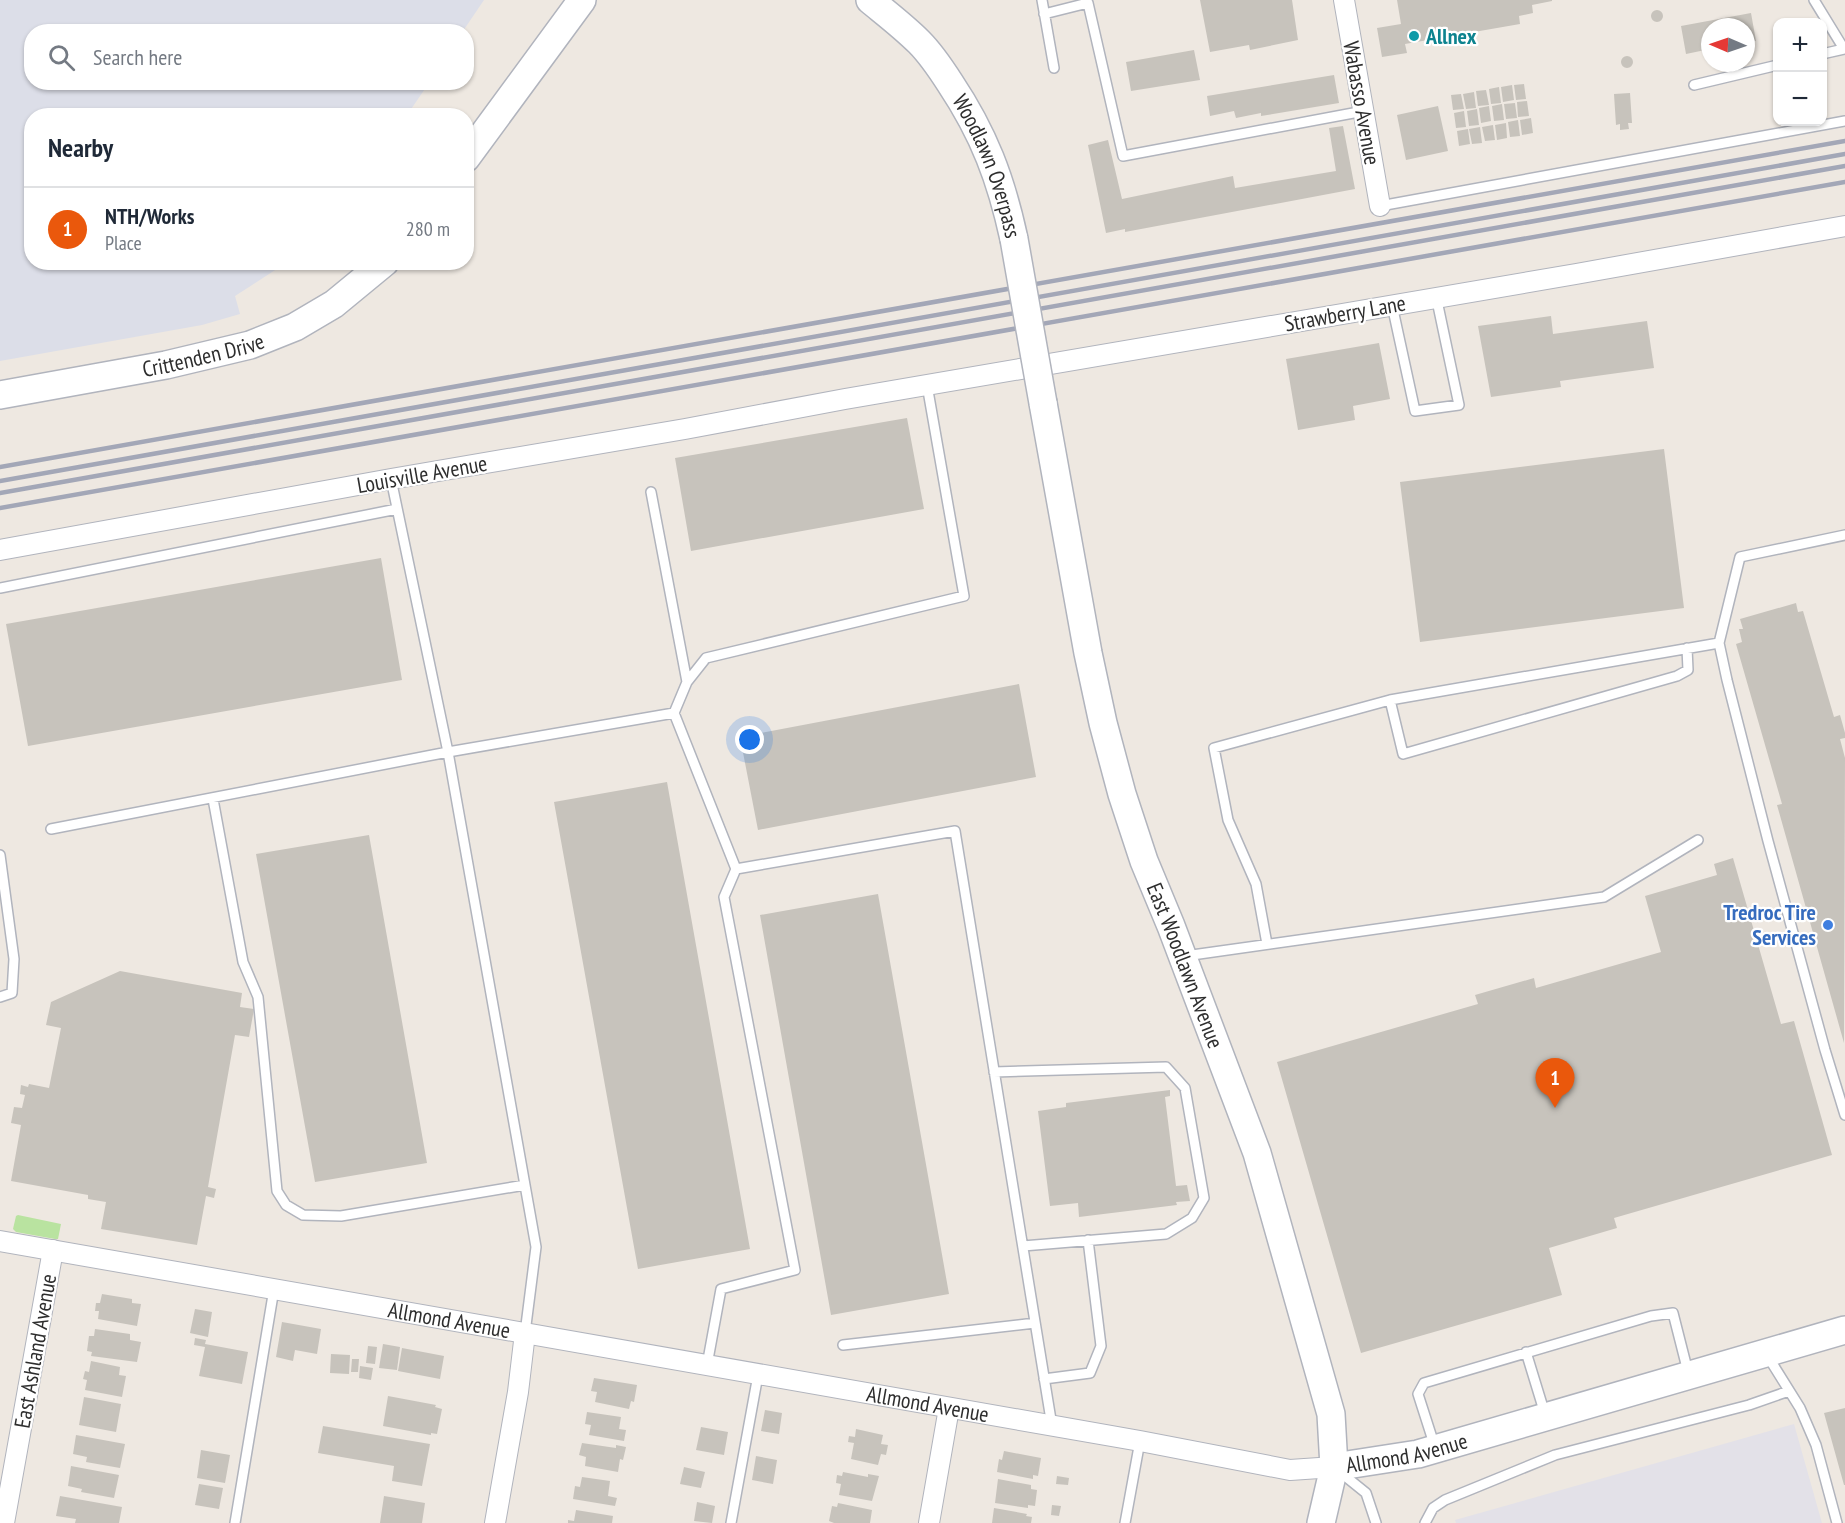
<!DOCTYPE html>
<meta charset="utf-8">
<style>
:root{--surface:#fff;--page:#f6f6f7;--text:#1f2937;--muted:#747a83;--line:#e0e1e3;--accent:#ea580c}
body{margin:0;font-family:"PT Sans Narrow",sans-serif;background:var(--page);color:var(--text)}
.controls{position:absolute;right:18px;top:18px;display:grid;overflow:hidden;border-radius:12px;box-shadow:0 2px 4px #0004}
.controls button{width:54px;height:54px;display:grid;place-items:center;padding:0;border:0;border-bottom:2px solid var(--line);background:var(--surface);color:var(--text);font:30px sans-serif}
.compass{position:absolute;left:1701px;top:18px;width:54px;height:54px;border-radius:50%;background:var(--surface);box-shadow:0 2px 4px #0004;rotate:272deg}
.you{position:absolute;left:750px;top:740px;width:21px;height:21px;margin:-15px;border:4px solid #fff;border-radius:50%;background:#1a73e8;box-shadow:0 0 0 9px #1a73e833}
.badge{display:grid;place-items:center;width:39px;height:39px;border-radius:50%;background:var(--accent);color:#fff;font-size:20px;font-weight:700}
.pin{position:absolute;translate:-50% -50px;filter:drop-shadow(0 2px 3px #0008)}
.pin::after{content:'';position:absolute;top:32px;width:21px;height:18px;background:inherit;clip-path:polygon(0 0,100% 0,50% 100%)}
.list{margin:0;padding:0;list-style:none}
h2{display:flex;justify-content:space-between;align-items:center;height:78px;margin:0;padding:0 24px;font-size:26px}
h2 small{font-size:20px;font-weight:400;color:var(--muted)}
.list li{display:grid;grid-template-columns:39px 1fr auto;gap:18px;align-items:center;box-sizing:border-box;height:84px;padding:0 24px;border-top:2px solid var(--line)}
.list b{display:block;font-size:22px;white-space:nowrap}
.list p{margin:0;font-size:20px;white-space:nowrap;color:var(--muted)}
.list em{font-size:20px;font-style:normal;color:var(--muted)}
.icon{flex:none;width:33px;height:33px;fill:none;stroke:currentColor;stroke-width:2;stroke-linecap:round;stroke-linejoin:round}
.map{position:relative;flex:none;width:1845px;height:1523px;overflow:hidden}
.search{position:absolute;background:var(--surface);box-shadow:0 2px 4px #0004;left:24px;top:24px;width:450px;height:66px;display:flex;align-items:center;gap:15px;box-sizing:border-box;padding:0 21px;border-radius:24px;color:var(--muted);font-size:22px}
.panel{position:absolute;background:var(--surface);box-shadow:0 2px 4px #0004;left:24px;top:108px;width:450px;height:162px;border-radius:24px}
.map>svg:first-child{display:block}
.industrial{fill:#e3e1e8}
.airport{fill:#dcdee8}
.green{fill:#b9e3a0}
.building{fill:#c7c3bc}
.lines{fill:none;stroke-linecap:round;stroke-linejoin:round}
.lane-casing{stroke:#b1b4bd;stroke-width:12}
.street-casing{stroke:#b1b4bd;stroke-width:22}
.secondary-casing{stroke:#b1b4bd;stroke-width:30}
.lane{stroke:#fff;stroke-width:9}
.street{stroke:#fff;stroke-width:20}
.secondary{stroke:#fff;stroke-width:27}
.rail{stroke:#a3a7b7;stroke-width:4.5}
.secondary-bridge-casing{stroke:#b1b4bd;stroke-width:30;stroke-linecap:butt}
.secondary-bridge{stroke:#fff;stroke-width:27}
.culture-dot{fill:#0f9aa8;stroke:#fff;stroke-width:2}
.shop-dot{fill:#3f7fe0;stroke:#fff;stroke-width:2}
.labels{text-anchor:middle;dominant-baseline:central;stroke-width:4.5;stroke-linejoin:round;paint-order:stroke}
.culture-label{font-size:22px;font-weight:bold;fill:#0d838f;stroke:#fff;text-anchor:start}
.street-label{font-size:22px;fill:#2e2e2e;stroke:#fff}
.shop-label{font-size:22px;font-weight:bold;fill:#366cbe;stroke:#fff;text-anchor:end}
</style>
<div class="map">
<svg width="1845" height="1523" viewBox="0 0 1845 1523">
<rect width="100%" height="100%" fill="#eee8e1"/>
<path class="industrial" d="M1794,1424L1822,1523H1456L1455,1520Z"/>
<path class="airport" d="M0,0H484L463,31L32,32V82L429,83L407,115L32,116V262L286,263L235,296L240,314L202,325L0,361Z"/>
<path class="green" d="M18,1215L61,1224L58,1239H55L16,1232L13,1229L16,1216Z"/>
<path class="building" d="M1200,0H1292L1298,40L1250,50L1249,45L1210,52Z
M1397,0H1552V1L1532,5L1533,13L1519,16L1520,24L1405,44L1407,53L1382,57L1377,28L1401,24Z
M1651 16a6 6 0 1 1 12 0a6 6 0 1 1-12 0Z
M1751,13L1756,41L1746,43V27H1710V49L1686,54L1681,26Z
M1194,50L1200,80L1131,91L1126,62Z
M1621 62a6 6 0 1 1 12 0a6 6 0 1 1-12 0Z
M1334,75L1339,103L1261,116V113L1236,118L1234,111L1210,116L1207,96Z
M1524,84L1526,99L1516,100L1514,85Z
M1512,85L1514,100L1503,102L1501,87Z
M1499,87L1501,103L1491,104L1489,89Z
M1486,90L1489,105L1478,106L1476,91Z
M1474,92L1476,108L1466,109L1463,94Z
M1630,93L1632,123H1628L1629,129L1620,130V124L1616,125L1614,94Z
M1461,94L1464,109L1453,110L1451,95Z
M1527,101L1529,116L1518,117L1517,102Z
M1515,103L1517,118L1506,119L1504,104Z
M1502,104L1504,120L1494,121L1492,106Z
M1438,106L1448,151L1406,160L1397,115Z
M1489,106L1491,121L1481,123L1479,108Z
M1477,109L1479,125L1469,126L1467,111Z
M1464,111L1466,127L1456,128L1454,113Z
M1531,118L1533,133L1522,135L1520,120Z
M1518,120L1520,136L1510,137L1508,122Z
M1506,123L1507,138L1497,140L1495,125Z
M1493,125L1495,140L1485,141L1482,127Z
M1343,126L1355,189L1125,232V229L1106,233L1088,145L1108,140L1122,199L1233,176L1235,188L1336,171L1329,128Z
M1480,127L1482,143L1472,144L1469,129Z
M1468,129L1470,144L1459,146L1457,131Z
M1551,316L1553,334L1647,321L1654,368L1560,381L1561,387L1491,397L1478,326Z
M1379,343L1390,399L1353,406L1355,420L1298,430L1286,359Z
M907,418L924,509L691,551L675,458Z
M1664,449L1684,608L1420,642L1400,482Z
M381,558L402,680L28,746L6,624Z
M1796,603L1798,612L1803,611L1834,717L1840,715L1845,733V738L1840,739L1845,758L1844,1043L1777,805L1782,804L1736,644L1742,642L1739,629H1743L1740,619Z
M1019,684L1036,777L758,830L740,737Z
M667,782L750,1249L638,1269L554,802Z
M369,835L427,1163L315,1182L256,854Z
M1733,858L1781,1024L1794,1021L1832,1155L1614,1218L1617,1228L1549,1248L1562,1295L1361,1353L1277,1062L1478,1004L1475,995L1534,978L1536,988L1661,952L1645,896L1717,875L1714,864Z
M878,894L949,1294L831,1315L760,915Z
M120,971L242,993L240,1007L254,1009L249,1037L235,1035L208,1187L216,1189L214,1198L206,1196L197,1245L101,1229L106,1202L88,1199V1195L11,1181L21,1125L11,1123L14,1107L22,1108L25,1095L20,1094L21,1085L28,1087L29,1084L49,1088L61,1028L46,1025L51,1002Z
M1170,1090V1096L1165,1097L1176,1186L1187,1185L1190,1201L1176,1202L1177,1205L1079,1217L1078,1203L1050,1206L1038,1111L1066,1107V1103Z
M102,1294L132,1299V1303L141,1304L137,1326L98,1319L99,1311H95L96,1303H100Z
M195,1309L212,1312L208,1337L190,1333Z
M282,1322L321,1329L317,1354L295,1350L293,1361L276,1357Z
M95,1329L130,1334V1340L141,1342L137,1362L91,1356L92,1352L87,1351L89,1336H94Z
M195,1338L206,1340L205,1344L248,1352L242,1384L199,1376L205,1347L194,1345Z
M383,1344L400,1347L397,1370L379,1368Z
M368,1346L377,1347L375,1364L366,1363Z
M402,1348L444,1356L440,1379L398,1371Z
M331,1354L350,1355L349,1374L330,1373Z
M352,1359H359L358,1372H351Z
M91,1361L120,1367L119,1375L126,1376L122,1397L85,1390L87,1380L83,1379L85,1371L89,1372Z
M360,1366L373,1368L371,1380L359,1378Z
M594,1378L637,1385L634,1402L631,1401L629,1409L595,1402L597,1392L591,1391Z
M388,1396L436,1405L435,1407L442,1409L437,1434L431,1433V1435L383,1426Z
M84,1397L121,1404L116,1432L79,1425Z
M1845,1408V1485H1844L1824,1413Z
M765,1410L782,1413L779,1434L761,1431Z
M587,1412L621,1417L619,1429L626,1430L624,1441L589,1435L591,1425L585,1424Z
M323,1426L430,1444L422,1486L392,1481L394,1466L318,1453Z
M701,1427L728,1432L724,1455L696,1450Z
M856,1429L883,1435L881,1444L888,1445L886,1455L881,1454L878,1465L851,1459L854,1443L848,1442L849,1436L855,1437Z
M76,1435L125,1444L120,1468L86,1462L87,1457L73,1454Z
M582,1443L616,1448V1445L626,1447L623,1460L620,1459L618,1472L585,1466L586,1457L579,1455Z
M201,1450L230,1455L225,1483L197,1478Z
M1004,1451L1041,1458L1038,1476L1033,1475V1479L997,1472L999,1459L1002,1460Z
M756,1456L777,1460L773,1484L752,1480Z
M71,1466L119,1475L114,1498L81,1492L82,1489L68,1486Z
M684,1467L705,1472L701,1488L680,1484Z
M843,1472L868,1477V1474L879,1476L872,1501L839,1495L841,1484L836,1483L837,1475L842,1476Z
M1057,1476L1069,1478L1068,1485L1056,1484Z
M582,1477L610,1481L608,1496L617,1498L615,1506L573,1499L575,1486L580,1487Z
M998,1479L1031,1485V1489L1037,1490L1035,1506L1028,1505V1508L995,1503Z
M199,1484L223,1488L219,1509L195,1505Z
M60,1496L122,1507L119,1523H75L76,1519L56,1516Z
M384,1496L425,1503L422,1523H380Z
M697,1502L715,1506L712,1523L694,1521Z
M838,1503L872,1510L870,1523H834L829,1521L832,1506L837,1507Z
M1052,1505L1061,1506L1059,1516L1051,1515Z
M994,1508L1027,1514L1026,1516L1032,1517L1031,1523H992Z
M576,1510L613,1516L612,1523H568V1520L574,1521Z"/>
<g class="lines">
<g class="lane-casing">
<path id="lane" d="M1042,0L1054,68
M1814,0L1844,49L1822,54
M1044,14L1088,3L1123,156L1364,111
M1694,85L1778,65
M1380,206L1845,121
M1392,305L1415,411L1459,405L1436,296
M651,492L687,682
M1845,535L1740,557L1719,643L1727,680L1768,841L1825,1050L1845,1115
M0,588L397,509
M1390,700L1403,754L1677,676L1688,670L1687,648
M674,713L687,682L706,658L964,596L927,385
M213,799L243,962L258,997L277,1191L286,1205L303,1215L341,1216L525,1185
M51,829L448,752L391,479
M0,855L14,959L12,993L0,997
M1267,944L1256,884L1228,820L1214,748L1390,700L1719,643
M1185,956L1604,897L1698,840
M994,1072L1166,1067L1185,1088L1204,1198L1192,1218L1166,1234L1023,1246
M525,1333L536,1247L448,752L674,713L736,869
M843,1345L1035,1323
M1526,1352L1545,1414
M1767,1355L1800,1408L1816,1445L1837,1523
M707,1365L721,1289L795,1270L724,897L736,869L955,831L1052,1426
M1044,1379L1090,1373L1101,1346L1088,1240
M1435,1447L1418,1394L1424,1383L1651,1316L1673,1313L1688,1372
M1340,1472L1366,1493L1376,1523
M235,1523L274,1289
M731,1523L758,1375
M1125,1523L1140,1441
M1425,1523L1433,1508L1445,1500L1555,1455L1749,1405L1789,1391"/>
</g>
<g class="street-casing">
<g id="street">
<path d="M1344,0L1380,206"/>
<path d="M0,550L391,479L685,429L845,399L1576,274L1845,226"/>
<path id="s1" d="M0,1241L1140,1441L1290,1470L1334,1467"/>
<path d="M4,1523L53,1250"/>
<path d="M495,1523L518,1392L525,1333"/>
<path d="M929,1523L949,1408"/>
</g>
</g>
<g class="secondary-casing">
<g id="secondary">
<path id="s2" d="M870,0C887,14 904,27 919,42C931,54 941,69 950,83C984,134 1001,179 1014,239"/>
<path d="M466,158L582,0"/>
<path id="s3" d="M0,395L166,365L250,345L295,327L334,304L385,262"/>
<path id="s4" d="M1043,403L1088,653L1103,723L1122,794L1144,861L1171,926L1257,1153L1331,1414L1334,1467L1321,1523"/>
<path id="s5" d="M1334,1467L1418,1454L1845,1330"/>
</g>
</g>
<use href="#lane" class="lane"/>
<use href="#street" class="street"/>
<use href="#secondary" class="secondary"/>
<path class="rail" d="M0,467L1845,141
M0,481L1845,154
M0,493L1845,166
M0,508L1845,182"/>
<g class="secondary-bridge-casing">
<path id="secondary-bridge" d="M1014,239L1043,403"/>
</g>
<use href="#secondary-bridge" class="secondary-bridge"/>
</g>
<circle class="culture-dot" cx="1414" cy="36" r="6"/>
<circle class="shop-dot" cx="1828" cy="925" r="6"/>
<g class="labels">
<g class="culture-label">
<text x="1426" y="36">Allnex</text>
</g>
<g class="street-label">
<text transform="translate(1362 103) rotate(80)">Wabasso Avenue</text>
<text stroke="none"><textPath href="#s2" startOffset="208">Woodlawn Overpass</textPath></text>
<text transform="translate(1345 313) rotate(-10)">Strawberry Lane</text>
<text stroke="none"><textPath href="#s3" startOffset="207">Crittenden Drive</textPath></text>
<text transform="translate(422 474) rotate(-10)">Louisville Avenue</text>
<text stroke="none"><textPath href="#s4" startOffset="582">East Woodlawn Avenue</textPath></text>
<text stroke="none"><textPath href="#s1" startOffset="456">Allmond Avenue</textPath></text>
<text transform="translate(35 1351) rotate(-80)">East Ashland Avenue</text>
<text stroke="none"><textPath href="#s1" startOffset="942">Allmond Avenue</textPath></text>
<text stroke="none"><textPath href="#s5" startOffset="74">Allmond Avenue</textPath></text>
</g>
<g class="shop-label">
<text x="1816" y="912">Tredroc Tire<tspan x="1816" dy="25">Services</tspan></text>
</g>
</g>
</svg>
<div class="controls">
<button>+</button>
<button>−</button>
</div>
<svg class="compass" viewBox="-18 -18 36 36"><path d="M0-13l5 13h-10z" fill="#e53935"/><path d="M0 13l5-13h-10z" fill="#747a83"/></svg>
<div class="you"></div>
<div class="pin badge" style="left:1555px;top:1108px">1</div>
<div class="search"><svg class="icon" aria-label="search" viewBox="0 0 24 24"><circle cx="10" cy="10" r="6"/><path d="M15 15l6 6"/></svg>Search here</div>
<section class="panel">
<h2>Nearby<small></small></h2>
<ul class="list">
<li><span class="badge">1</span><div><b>NTH/Works</b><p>Place</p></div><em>280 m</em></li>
</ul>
</section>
</div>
